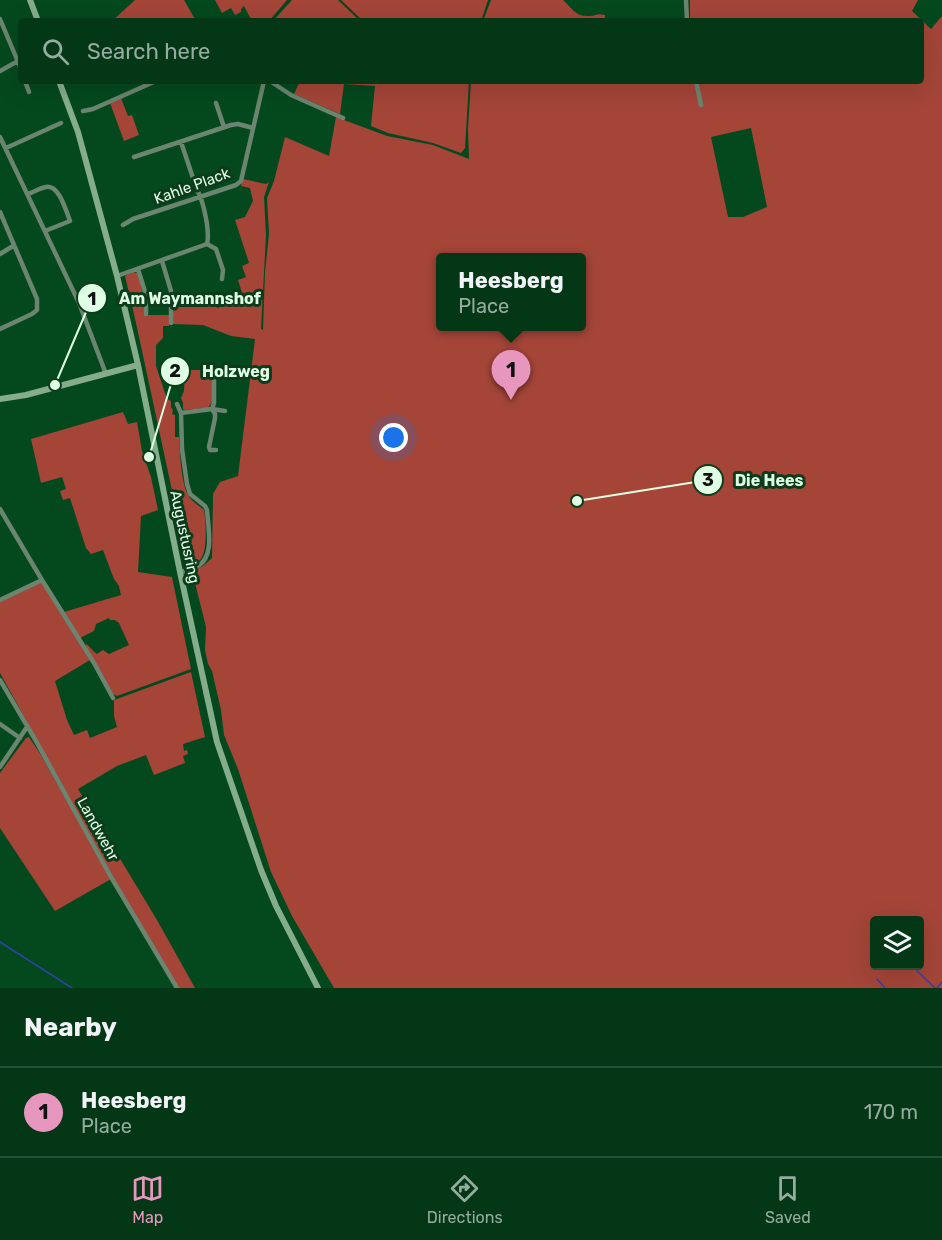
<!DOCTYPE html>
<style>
:root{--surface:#033716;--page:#0d3f1f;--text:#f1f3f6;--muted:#97aca1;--line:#245135;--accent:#e797bd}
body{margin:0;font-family:Rubik,sans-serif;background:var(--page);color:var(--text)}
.controls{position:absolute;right:18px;bottom:18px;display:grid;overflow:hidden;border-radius:6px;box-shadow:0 6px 24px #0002}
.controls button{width:54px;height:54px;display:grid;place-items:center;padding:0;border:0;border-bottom:2px solid var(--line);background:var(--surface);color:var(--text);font:30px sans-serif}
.you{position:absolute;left:394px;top:438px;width:21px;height:21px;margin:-15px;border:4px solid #fff;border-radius:50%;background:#1a73e8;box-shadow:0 0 0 9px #1a73e833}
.badge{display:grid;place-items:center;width:39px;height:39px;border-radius:50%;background:var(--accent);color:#111;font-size:20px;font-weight:700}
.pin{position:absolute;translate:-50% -50px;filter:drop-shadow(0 2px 3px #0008)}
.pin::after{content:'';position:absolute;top:32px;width:21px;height:18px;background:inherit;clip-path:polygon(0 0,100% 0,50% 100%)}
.popup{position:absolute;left:436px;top:253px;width:150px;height:78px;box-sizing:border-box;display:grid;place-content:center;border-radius:6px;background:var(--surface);filter:drop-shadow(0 2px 4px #0005);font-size:20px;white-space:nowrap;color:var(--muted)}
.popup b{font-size:22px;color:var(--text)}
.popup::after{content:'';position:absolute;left:50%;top:100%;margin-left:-12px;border:12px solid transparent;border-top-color:var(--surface)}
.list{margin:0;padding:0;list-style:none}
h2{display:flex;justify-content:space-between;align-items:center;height:78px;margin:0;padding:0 24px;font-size:26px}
h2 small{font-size:20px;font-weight:400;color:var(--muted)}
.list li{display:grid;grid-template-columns:39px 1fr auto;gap:18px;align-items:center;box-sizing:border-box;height:90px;padding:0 24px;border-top:2px solid var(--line)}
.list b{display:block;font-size:22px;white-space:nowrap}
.list p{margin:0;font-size:20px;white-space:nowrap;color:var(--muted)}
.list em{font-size:20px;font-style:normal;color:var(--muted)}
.icon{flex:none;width:33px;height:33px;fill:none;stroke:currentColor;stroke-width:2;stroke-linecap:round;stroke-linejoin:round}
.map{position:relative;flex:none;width:942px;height:988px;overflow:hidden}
.search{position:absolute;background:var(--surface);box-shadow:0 6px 24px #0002;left:18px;right:18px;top:18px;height:66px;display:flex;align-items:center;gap:15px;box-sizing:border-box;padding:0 21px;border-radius:6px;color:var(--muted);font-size:22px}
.sheet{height:168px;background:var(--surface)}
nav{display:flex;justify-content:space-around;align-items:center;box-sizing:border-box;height:84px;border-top:2px solid var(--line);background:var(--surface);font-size:16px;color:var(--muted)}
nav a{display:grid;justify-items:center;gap:3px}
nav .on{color:var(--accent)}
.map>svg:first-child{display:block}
.green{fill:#a44538;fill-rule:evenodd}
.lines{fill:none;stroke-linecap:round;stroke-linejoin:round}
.stream{stroke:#2e42aa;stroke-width:1.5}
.street{stroke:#6b8570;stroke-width:4.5}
.secondary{stroke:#85ad8c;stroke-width:6}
.labels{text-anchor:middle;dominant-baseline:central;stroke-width:6;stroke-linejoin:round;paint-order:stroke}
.street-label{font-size:15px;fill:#dfffe4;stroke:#0c3c1b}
.leader{fill:none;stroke:#dfffe4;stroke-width:2}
.callout-dot{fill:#dfffe4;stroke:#0c3c1b;stroke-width:2}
.mark-label{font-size:18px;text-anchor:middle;font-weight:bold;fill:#111}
.callout-label{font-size:16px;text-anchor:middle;font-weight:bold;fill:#dfffe4;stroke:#0c3c1b;stroke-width:6;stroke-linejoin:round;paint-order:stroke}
</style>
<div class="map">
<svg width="942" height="988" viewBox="0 0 942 988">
<rect width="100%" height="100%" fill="#04491e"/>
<path class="green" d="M135,0H184L196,21H112Z
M215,0H287L269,21H252L244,6L241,9V12L235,15L231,8L222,13Z
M292,0H338L360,21H273Z
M341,0H488L481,21H363Z
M491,0H563C572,8 576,17 589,16C596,16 598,13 605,15V21H483Z
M690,0H918L912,11L931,29L942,16V988H334L292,916L271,872L238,769L224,735L221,710L212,671L208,664L205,650L206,627L192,571L203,566L212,558L213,494L220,482L238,476L255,339L231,336L203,325L172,324V314L173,311L177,310V307H204L215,303L217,308L244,299L238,280L246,277L242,266L249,263L235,220L245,217L253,201L250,188L241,186L243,179L266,184L269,182L264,197L266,235L261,329L263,330L265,272L269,234L267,198L274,181L285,137L329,156L336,117L387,136L433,145L469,159L468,129L471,81H921V21H690ZM751,128L767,207L743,217H728L711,137ZM440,258H582V326H440ZM874,920H920V966H874Z
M300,81H469L465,148L461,153L433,143L388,133L371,126L375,86L344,84L340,114L294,94Z
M121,98L128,116L132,115L139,135L124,141L110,103Z
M133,272L137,273C143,287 144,300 144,315H169V326H163V338L156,345V366L167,399L171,401V407L173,410L172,414L175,415V437H179C180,452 181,487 190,498C194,503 200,506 204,510C206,521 208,552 200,560C197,562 195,562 191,563L184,543V528L180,512L173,495L136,323L125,276Z
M185,370H210V374L212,375V402L208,408L184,410L183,409V403L181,398L184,391Z
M123,412L128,424L137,422L142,451L151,477L158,510L141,516L138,572L172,577L191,669L117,696L113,694L86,648V644C91,647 92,651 97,654L103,650L109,654L129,645L119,623L115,620H110L109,618L96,624L94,631L80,638L64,612L121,595L119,586L114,579L103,550L91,554L86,548L70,498L63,500L60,491L66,489L62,477L41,483L31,439Z
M39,583H42L90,660L55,681L67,720L74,735L87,730L90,738L117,727L114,716V700L191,672L205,737L183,744L184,751L187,750L188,754L183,756L185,763L154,775L146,755L117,766L78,789L157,920L195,988H178L123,895L0,673V602Z
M29,737L41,755L111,879L55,911L0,828V773L26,738Z"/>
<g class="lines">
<path class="stream" d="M873,927L874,928
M0,942L72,988
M912,966L935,988
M877,979L885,988
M937,988L942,982"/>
<path class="street" d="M686,0L687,21
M0,19L21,69
M0,71L18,61
M25,81L29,92
M270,81L291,95L343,118
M696,81L701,105
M216,103L224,127
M83,111L93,109L156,81
M0,137L79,303L106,374
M6,148L61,123
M134,157L231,125L238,124L253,128
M28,194C34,192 40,188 46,187C59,184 66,211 70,221L45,231
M0,212L37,299V310L32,314L0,329
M123,225L133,219L236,185L241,181L264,81
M207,244L216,249L223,270L222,279
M0,254L13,246
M162,261L171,291V323
M138,269L146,295V314
M117,276L207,244C210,232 204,202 197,190L181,142
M214,370V403L212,409L225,411
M177,404L181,413
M0,509L42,580L94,663L113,698
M180,572C186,571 193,569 198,566C215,556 208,527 207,510L205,506L190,494L187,484L182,449L181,413L212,409L215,414V418L209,447L210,450H216
M0,600L42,580
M0,680L36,741L111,877L177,988
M0,724L20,738
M0,767L27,727"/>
<path class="secondary" d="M30,0L38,21
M59,81L78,132L117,276L138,365L180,572L217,742L261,870L276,906L318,988
M0,399L26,395L138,365"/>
</g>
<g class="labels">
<g class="street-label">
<text transform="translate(192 186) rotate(-20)">Kahle Plack</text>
<text transform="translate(185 537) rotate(78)">Augustusring</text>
<text transform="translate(98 829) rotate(61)">Landwehr</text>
</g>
</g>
<path class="leader" d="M55 385L92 298M149 457L175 371M577 501L708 480"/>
<g class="callout-dot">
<circle cx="55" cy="385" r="6"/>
<circle cx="149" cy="457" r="6"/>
<circle cx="577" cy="501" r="6"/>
<circle cx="92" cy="298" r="15"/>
<circle cx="175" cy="371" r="15"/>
<circle cx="708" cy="480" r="15"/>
</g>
<g class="mark-label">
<text x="92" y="305">1</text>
<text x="175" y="377">2</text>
<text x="708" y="486">3</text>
</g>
<g class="callout-label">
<text x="190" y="304">Am Waymannshof</text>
<text x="236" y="377">Holzweg</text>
<text x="769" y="486">Die Hees</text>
</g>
</svg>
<div class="controls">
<button><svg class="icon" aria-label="layers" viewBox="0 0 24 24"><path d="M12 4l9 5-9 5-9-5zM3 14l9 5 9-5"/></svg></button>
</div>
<div class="you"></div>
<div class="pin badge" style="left:511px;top:400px">1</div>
<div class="popup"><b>Heesberg</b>Place</div>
<div class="search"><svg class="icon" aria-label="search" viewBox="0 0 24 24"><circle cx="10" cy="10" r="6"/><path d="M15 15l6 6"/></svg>Search here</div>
</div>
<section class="sheet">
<h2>Nearby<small></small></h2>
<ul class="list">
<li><span class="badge">1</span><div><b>Heesberg</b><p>Place</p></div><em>170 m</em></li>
</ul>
</section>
<nav>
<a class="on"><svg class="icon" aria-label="map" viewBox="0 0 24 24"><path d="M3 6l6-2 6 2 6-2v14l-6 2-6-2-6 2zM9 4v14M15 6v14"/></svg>Map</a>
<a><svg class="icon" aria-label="directions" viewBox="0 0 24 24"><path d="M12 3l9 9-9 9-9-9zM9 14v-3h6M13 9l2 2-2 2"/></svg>Directions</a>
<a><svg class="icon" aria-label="saved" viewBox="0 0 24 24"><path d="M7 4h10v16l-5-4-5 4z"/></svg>Saved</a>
</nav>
